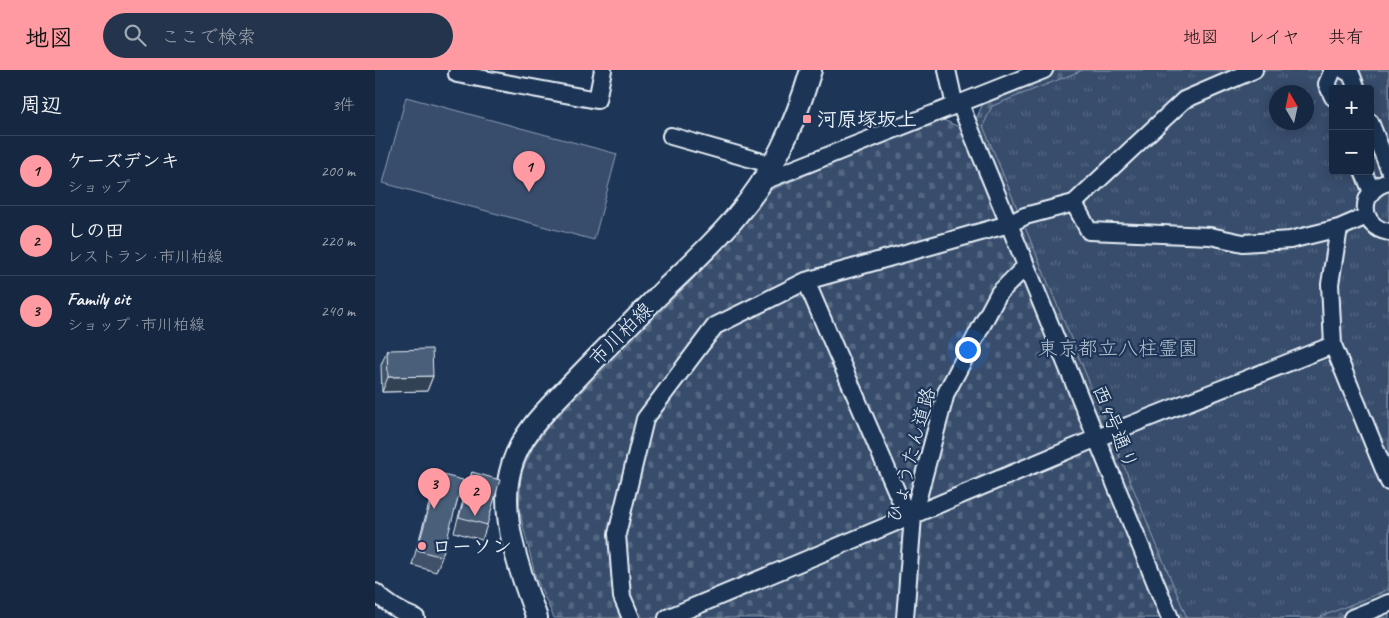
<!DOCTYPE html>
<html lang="ja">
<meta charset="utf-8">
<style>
:root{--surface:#162841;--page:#23344c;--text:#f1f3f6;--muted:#9ea6b1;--line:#35445a;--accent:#ff9aa2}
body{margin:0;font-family:Caveat,"Klee One",sans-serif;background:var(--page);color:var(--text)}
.controls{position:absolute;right:15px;top:15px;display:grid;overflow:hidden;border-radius:5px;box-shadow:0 2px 12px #0003}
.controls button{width:45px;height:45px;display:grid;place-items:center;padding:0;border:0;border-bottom:1px solid var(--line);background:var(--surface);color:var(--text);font:25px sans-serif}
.compass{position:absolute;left:894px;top:15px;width:45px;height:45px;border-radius:50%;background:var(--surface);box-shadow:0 2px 12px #0003;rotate:351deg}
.you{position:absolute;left:592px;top:279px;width:18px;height:18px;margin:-12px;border:4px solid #fff;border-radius:50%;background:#1a73e8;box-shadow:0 0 0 8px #1a73e833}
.badge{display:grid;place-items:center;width:32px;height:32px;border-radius:50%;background:var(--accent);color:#111;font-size:16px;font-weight:700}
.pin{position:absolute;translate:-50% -41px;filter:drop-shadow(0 1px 2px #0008)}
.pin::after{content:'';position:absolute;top:26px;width:18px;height:15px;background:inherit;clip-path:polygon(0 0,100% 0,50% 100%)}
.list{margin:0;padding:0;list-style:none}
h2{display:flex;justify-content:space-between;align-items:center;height:65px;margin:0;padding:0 20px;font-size:21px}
h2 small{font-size:16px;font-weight:400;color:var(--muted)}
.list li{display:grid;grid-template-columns:32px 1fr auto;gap:15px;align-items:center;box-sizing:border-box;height:70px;padding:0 20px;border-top:1px solid var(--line)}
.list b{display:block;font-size:19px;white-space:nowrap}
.list p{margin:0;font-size:16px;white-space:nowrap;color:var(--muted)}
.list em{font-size:16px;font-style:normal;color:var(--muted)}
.icon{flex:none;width:28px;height:28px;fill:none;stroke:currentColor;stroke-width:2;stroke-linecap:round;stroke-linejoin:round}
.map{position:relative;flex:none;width:1014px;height:548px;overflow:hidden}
header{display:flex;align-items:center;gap:30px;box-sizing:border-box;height:70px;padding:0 25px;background:var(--accent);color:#111}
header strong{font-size:24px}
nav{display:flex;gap:28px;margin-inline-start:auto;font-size:18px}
.search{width:350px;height:45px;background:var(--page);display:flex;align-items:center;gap:12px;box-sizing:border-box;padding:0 18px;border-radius:28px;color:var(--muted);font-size:19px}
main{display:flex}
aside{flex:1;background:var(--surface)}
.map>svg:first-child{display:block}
.grass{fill:#374d6c;stroke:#909fb2}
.cemetery{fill:url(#cemetery-stones);stroke:#909fb2;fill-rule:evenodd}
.park{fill:url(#park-tufts);stroke:#909fb2;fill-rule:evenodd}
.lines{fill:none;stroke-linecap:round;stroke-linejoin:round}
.minor-casing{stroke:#e8f1f8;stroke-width:20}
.major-casing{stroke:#e8f1f8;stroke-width:24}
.minor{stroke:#1d3557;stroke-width:16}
.major{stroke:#1d3557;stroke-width:20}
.wall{fill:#3f5169;stroke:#e8f1f8}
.shaded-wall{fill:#334255;stroke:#e8f1f8}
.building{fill:#495e7a;stroke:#e8f1f8}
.poi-dot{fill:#ff9aa2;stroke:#1d3557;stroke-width:2}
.labels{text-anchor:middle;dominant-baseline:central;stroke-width:4.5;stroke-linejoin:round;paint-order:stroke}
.poi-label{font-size:20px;font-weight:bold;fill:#e8f1f8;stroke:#1d3557;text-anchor:start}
.street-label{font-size:20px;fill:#e8f1f8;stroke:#1d3557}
.park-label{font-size:20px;fill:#b3c0ce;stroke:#1d3557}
</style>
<header>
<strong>地図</strong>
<div class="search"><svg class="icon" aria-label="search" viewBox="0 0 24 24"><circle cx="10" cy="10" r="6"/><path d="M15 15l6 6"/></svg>ここで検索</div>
<nav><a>地図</a><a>レイヤ</a><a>共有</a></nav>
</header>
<main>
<aside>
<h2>周辺<small>3件</small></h2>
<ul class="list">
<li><span class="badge">1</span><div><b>ケーズデンキ</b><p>ショップ</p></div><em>200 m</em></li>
<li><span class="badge">2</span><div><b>しの田</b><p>レストラン · 市川柏線</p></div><em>220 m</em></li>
<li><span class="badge">3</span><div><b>Family cit</b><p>ショップ · 市川柏線</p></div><em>240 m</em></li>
</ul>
</aside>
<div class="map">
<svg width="1014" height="548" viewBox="0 0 1014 548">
<defs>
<pattern id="cemetery-stones" width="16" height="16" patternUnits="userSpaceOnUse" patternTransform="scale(1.25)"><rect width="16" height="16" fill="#374d6c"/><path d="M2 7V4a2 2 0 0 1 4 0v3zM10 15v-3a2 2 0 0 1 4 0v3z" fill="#546782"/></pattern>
<pattern id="park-tufts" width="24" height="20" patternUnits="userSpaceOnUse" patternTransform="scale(1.25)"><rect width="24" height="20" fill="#374d6c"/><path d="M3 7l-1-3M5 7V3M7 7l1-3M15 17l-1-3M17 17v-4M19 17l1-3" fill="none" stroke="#546782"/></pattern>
</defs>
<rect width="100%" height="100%" fill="#1d3557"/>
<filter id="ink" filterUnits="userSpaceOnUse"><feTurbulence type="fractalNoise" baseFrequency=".02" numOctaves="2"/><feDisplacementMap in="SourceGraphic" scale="10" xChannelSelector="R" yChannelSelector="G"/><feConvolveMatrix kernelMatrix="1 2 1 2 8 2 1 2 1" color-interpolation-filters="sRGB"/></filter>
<g filter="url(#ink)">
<path class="grass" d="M31,27L242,84L219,170L8,113Z"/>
<path class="cemetery" d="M683,0H1014V548H179L161,508L144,440L146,404L159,375L176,353L319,208L396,120L564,48L582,56L592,53L602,47L609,31ZM958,19H995V101H958ZM902,22H932V52H902Z"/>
<path class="park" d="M708,0H1014V519L943,548H812L608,56L617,36ZM958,19H995V101H958ZM902,22H932V52H902Z"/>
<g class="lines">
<g class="minor-casing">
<path id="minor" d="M83,0L82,4L222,30L228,0
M572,0L580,36
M969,0L976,4L982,19
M958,27L952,14L958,0
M585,34L795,548
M995,52L1014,99
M296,66L398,95
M988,101L996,120
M389,111L669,0
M1014,112C983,119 983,157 1014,162
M699,133L809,30L879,0
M431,211L527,434L538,446
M958,275L955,214L964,158
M0,522C12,534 25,542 41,548
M256,548L247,527L242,464L270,349L340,256L431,211L634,154L650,146L699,133L714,161L835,166L868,173L915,170L964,158L992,146
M292,548L722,368L958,275L1014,412
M530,548L538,446L571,323L624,223L651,196
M977,548L1014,533"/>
</g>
<g class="major-casing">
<path id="major" d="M162,548C146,505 124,448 135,402C144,362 178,334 205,305C233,276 261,248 290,219C313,197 338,174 359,149C398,104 419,57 436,0"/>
</g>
<use href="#minor" class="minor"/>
<use href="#major" class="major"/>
</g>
<path class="wall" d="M12,280L58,306L52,321L7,322L6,295Z
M97,402L112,455L107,470L79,462L92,417Z
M64,404L67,487L61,502L37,495L58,419Z"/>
<path class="shaded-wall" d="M58,306L52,321L7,322L13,307Z"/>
<path class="building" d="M57,279L58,306L13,307L12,280Z
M97,402L125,410L112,455L84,447Z
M64,404L88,410L67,487L42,480Z"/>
</g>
<g class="poi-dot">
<rect x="427" y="44" width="10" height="10" rx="2.5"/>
<circle cx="47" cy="476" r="5"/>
</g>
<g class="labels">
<g class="poi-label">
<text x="442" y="49">河原塚坂上</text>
<text x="57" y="476">ローソン</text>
</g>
<g class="street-label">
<text transform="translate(246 264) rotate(-45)">市川柏線</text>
<text transform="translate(740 357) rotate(68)">西4号通り</text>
<text transform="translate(536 385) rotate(-75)">ひょうたん道路</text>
</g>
<g class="park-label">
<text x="743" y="278">東京都立八柱霊園</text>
</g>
</g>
</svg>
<div class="controls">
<button>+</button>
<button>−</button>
</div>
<svg class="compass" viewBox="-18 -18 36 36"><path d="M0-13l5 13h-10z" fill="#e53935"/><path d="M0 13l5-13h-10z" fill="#9ea6b1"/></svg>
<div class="you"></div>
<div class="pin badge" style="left:154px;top:122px">1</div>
<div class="pin badge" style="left:100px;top:446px">2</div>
<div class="pin badge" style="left:59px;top:439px">3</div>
</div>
</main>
